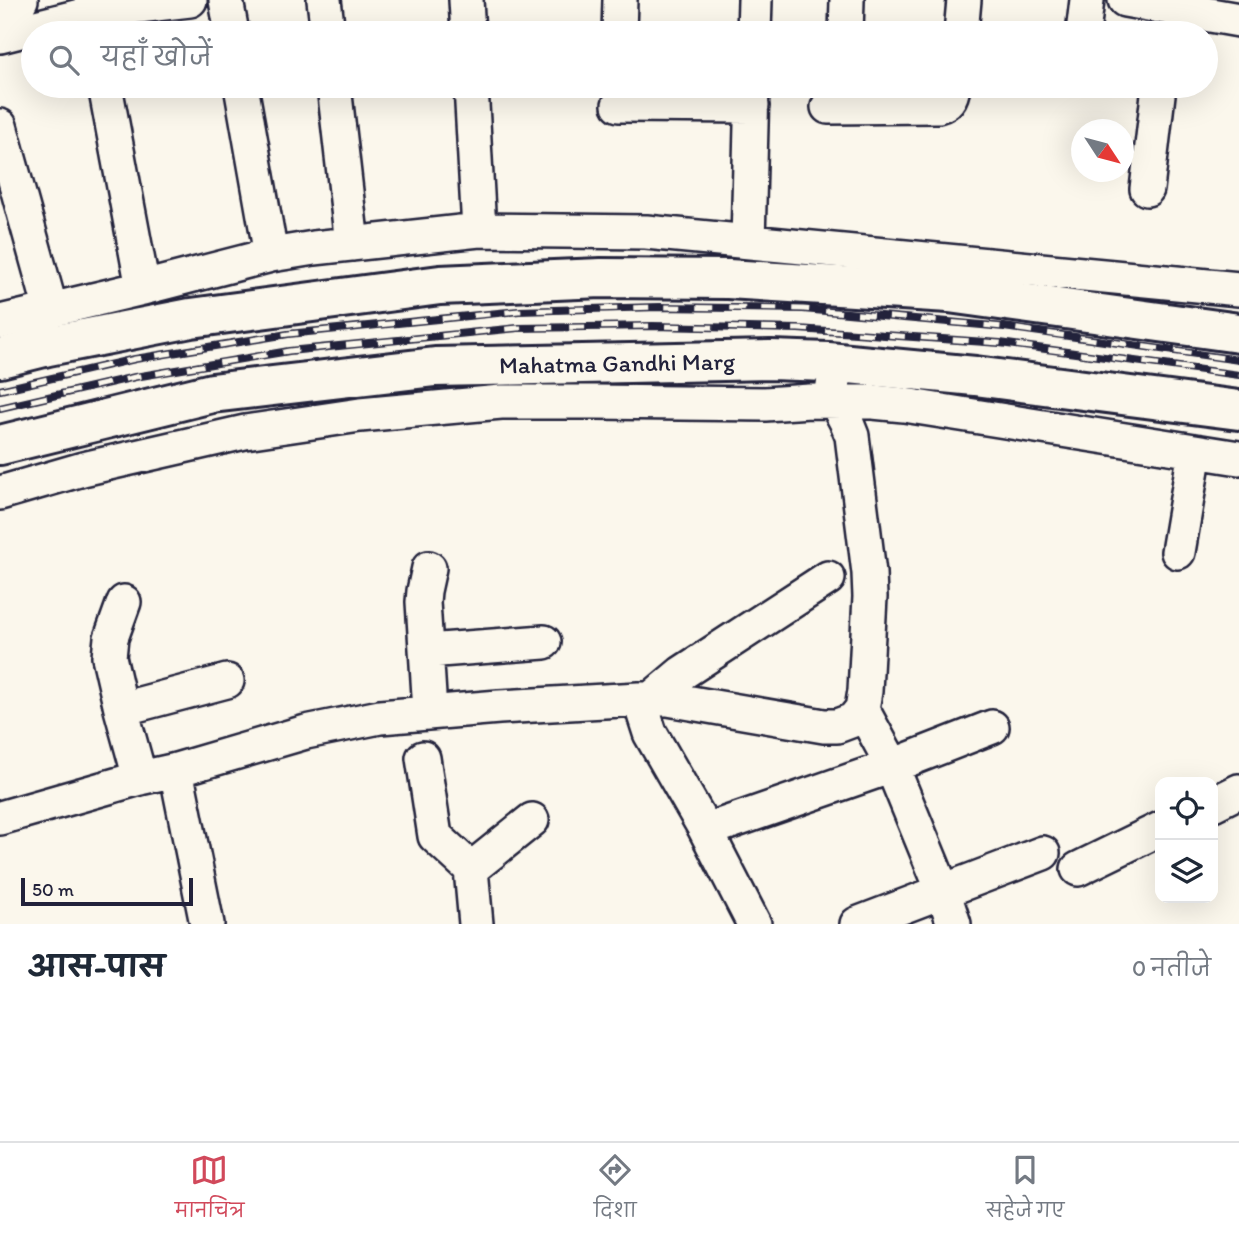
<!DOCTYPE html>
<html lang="hi">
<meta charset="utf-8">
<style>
:root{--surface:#fff;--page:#f2f2f3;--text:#1f2937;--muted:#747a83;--line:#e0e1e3;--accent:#d1495b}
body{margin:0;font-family:Itim,"Playpen Sans Deva",sans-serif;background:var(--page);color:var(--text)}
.controls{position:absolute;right:21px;bottom:21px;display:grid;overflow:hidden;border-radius:14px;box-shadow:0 7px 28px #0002}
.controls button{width:63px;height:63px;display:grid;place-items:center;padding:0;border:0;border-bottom:2px solid var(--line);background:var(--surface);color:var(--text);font:35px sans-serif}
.compass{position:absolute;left:1071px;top:119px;width:63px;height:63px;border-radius:50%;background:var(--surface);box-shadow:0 7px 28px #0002;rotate:126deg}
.scale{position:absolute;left:21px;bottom:18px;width:172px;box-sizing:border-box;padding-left:7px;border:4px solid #22223b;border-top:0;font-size:19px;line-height:24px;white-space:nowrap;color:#22223b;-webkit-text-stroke:5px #fbf7ec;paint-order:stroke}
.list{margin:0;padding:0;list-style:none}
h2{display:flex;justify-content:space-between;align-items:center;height:91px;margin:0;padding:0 28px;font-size:30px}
h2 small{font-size:23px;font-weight:400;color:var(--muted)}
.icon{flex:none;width:38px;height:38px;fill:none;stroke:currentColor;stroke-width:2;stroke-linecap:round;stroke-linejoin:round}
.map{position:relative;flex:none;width:1239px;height:924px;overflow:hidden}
.search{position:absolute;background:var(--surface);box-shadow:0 7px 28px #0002;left:21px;right:21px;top:21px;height:77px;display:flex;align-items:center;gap:18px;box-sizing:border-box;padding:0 24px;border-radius:38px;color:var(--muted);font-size:26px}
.sheet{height:217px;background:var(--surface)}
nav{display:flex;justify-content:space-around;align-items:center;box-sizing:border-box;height:98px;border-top:2px solid var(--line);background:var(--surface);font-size:19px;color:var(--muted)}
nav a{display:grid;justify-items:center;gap:4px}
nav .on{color:var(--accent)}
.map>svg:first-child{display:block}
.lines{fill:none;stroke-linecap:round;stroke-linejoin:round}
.minor-casing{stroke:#22223b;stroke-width:38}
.major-casing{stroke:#22223b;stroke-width:44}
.minor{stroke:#fbf7ec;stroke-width:33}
.major{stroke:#fbf7ec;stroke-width:38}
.rail-casing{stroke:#22223b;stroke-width:8}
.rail{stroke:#fbf7ec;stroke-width:5;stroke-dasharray:16;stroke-linecap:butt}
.labels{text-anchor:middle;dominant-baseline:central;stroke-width:5;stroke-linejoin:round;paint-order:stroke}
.street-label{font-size:24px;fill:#22223b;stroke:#fbf7ec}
</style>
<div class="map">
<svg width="1239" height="924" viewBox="0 0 1239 924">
<rect width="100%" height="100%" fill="#fbf7ec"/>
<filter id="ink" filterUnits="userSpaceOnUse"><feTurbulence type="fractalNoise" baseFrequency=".0143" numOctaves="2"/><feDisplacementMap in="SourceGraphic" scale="14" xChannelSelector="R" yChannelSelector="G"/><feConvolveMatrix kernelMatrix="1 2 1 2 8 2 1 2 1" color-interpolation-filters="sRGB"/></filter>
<g filter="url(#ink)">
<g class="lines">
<g class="minor-casing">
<path id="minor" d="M226,0L232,33
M324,0L328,33
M466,0L468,33
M1125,0L1239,20
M0,4L21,0
M619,33L620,0
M754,33L755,0
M846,33L847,0
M961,33L964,0
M1083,33L1087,0
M0,36L104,10L190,0
M105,86L143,288
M241,86L271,255
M334,86L352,244
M471,86L479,230
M619,105L752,106
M828,107L938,106C949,103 952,97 953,86
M0,126L51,310
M1147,189L1159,86
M748,242L752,86
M0,322L143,288L271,255L314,248L479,230L646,232L1239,289
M0,493L83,469L245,432L360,415L501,402H595L765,404L810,401L873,402L904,405L1239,458
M1178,552L1195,451
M429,568L424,591L423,602L430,711
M124,602L111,638L109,657L121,709L140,778
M427,651L544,642
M639,699L650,733L704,827L754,924
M651,699L682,673L828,578
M121,709L227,681
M862,709L888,757L943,891L954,924
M423,758L435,836L471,869L476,924
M176,770L207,924
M1213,804L1239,791
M0,818L140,778L176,770L306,732L380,717L499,707L639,699H668L824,726H837L853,720L862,709L865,691L870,597L869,573L852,436L846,421L836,402L833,385
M704,827L719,826L892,766L992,727
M471,869L532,820
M1078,869L1160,829
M857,924L1043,853"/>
</g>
<g class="major-casing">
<path id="major" d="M0,358L48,346L191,318L440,285L601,278L728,279L949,293L1239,333
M0,445L212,393L435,367L771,360L828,362L975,376L1239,410"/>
</g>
<use href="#minor" class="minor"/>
<use href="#major" class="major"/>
<g class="rail-casing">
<path id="rail" d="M0,390L135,359L288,334L519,311L659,307L803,309L1004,327L1239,360
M0,408L135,377L289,351L518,328L653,326L798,329L1000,343L1239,375"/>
</g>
<use href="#rail" class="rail"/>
</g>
</g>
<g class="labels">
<g class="street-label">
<text transform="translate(617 363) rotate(-1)">Mahatma Gandhi Marg</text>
</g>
</g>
</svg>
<div class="controls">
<button><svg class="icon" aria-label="locate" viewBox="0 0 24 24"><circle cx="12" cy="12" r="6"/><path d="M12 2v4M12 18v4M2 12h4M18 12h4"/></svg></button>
<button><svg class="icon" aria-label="layers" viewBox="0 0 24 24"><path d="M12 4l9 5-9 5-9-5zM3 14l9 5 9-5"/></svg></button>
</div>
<svg class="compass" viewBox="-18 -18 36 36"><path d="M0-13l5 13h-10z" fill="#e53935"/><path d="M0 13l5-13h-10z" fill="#747a83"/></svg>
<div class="scale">50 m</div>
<div class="search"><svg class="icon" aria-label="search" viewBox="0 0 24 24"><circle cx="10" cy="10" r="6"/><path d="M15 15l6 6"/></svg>यहाँ खोजें</div>
</div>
<section class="sheet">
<h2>आस-पास<small>0 नतीजे</small></h2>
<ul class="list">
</ul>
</section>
<nav>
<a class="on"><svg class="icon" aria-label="map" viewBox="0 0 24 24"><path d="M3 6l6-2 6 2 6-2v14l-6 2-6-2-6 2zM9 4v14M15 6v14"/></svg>मानचित्र</a>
<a><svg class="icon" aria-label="directions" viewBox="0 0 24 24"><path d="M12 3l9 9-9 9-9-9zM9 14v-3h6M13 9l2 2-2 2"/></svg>दिशा</a>
<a><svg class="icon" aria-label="saved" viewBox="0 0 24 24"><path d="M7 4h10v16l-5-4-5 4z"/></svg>सहेजे गए</a>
</nav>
